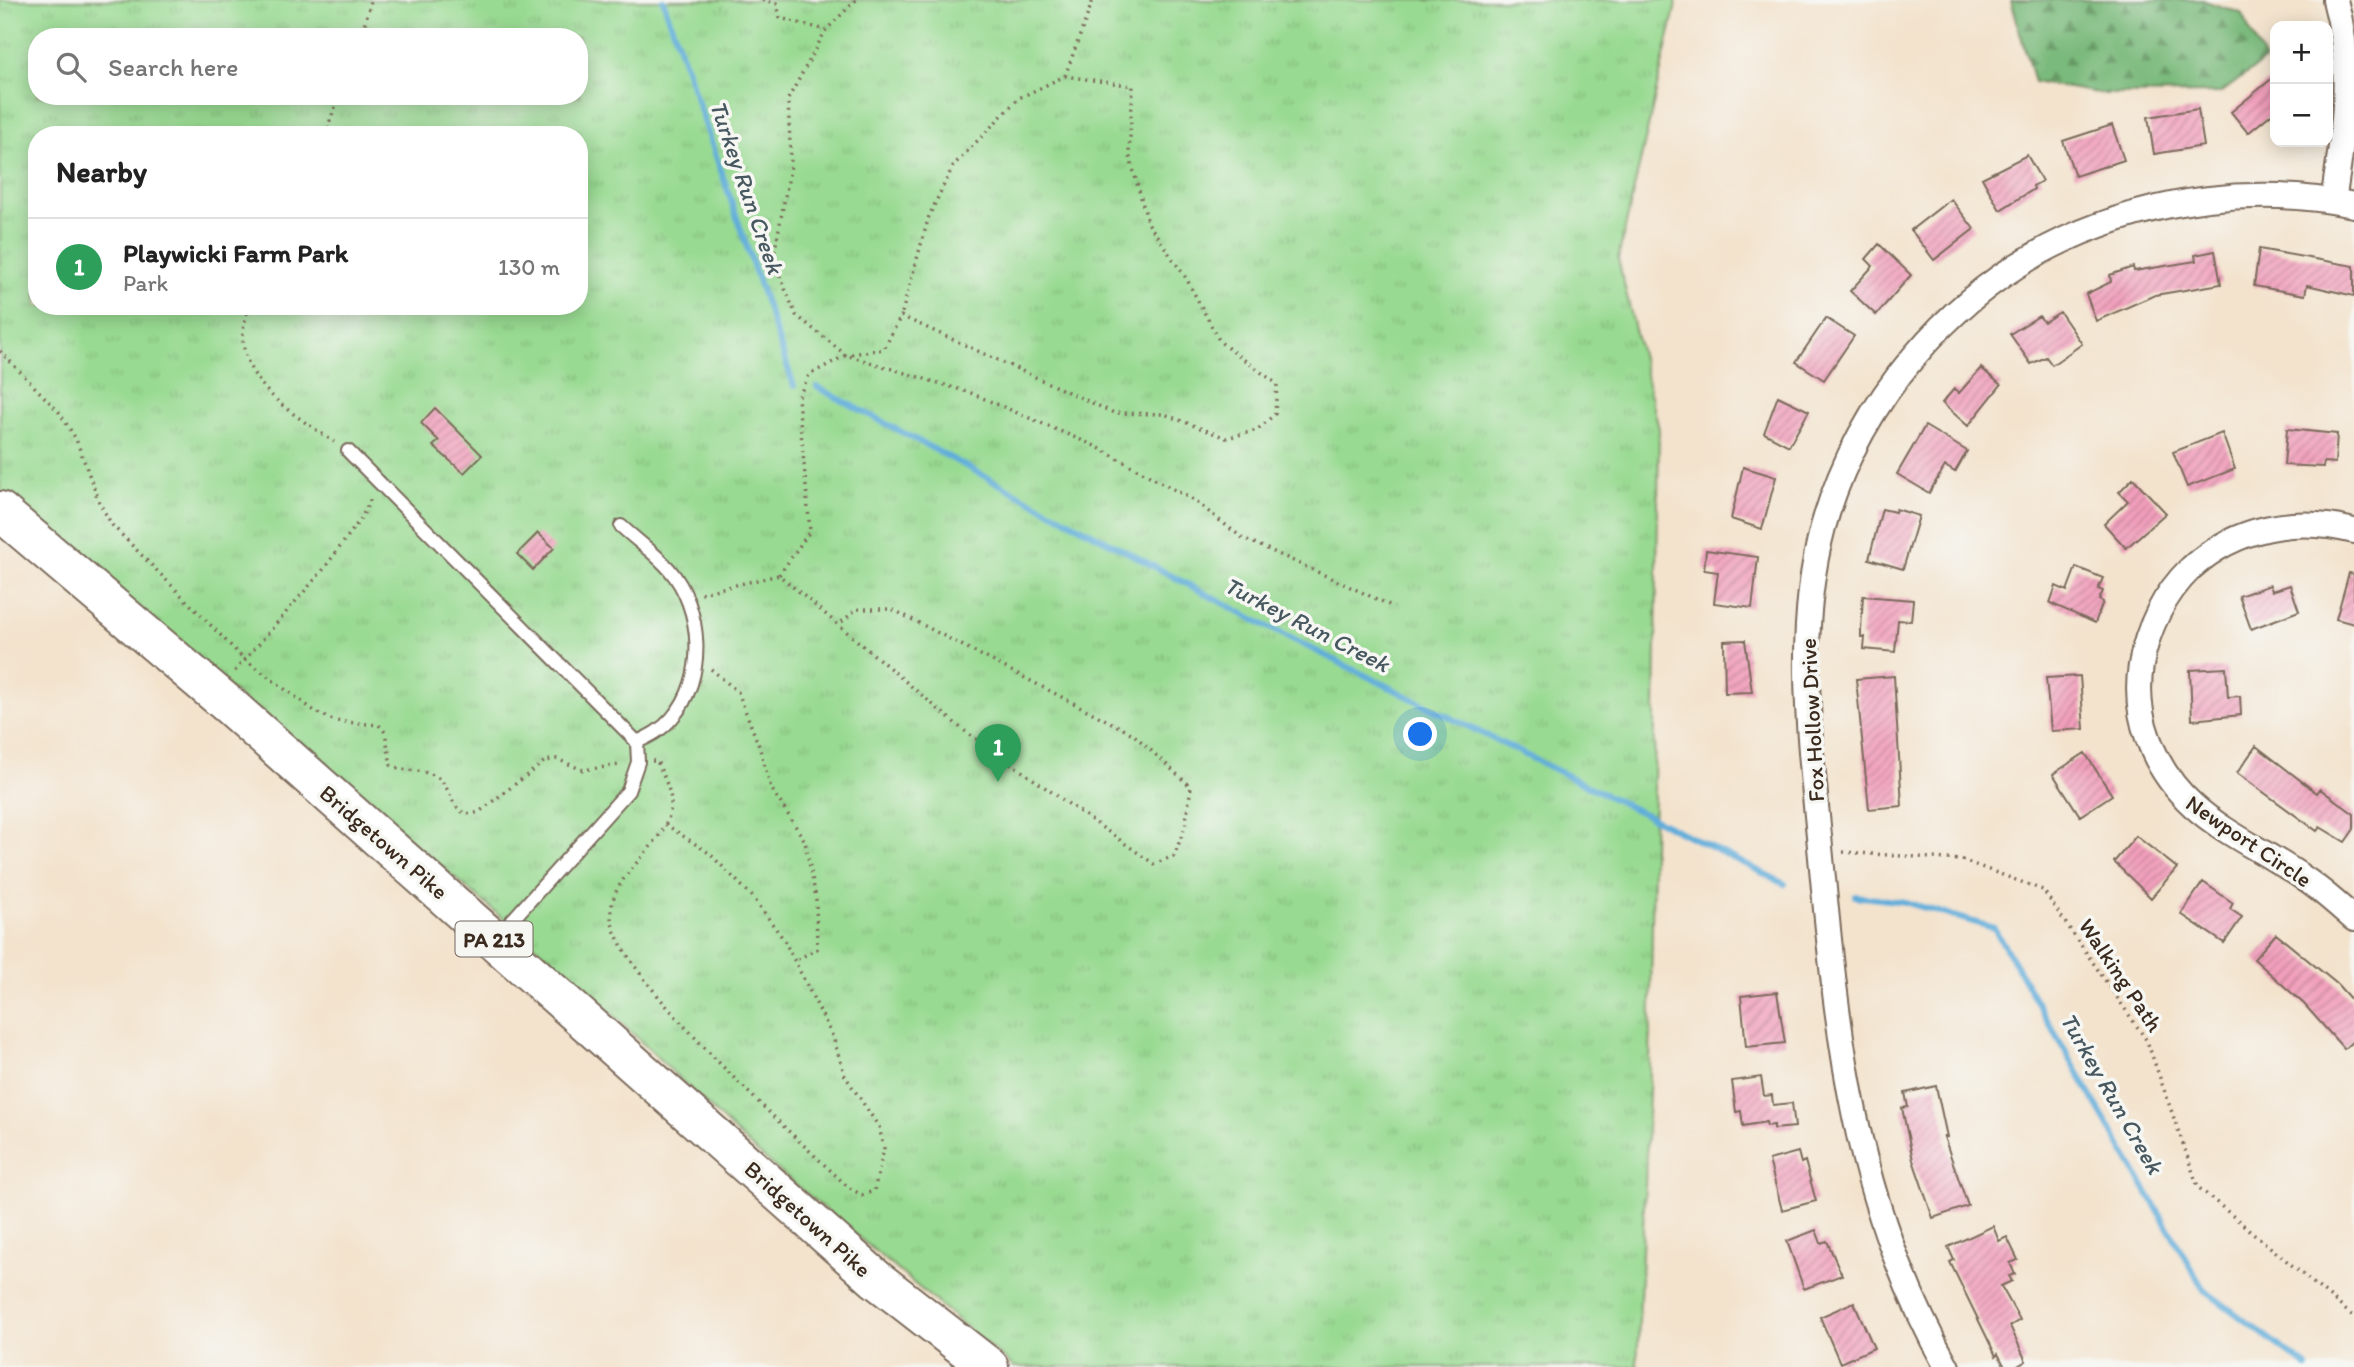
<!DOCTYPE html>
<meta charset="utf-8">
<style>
:root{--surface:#fff;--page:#f6f6f6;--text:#222;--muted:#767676;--line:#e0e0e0;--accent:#b5179e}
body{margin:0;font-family:Itim,sans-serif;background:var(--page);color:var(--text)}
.controls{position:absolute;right:21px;top:21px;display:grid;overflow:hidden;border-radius:14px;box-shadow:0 4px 18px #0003}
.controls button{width:63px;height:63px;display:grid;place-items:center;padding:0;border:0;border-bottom:2px solid var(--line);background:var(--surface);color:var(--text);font:35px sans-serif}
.you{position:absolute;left:1421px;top:735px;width:24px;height:24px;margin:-18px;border:5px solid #fff;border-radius:50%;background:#1a73e8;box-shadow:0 0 0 10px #1a73e833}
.badge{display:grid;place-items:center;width:46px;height:46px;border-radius:50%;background:var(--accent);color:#fff;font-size:23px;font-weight:700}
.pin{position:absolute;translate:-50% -58px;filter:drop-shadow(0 2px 4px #0008)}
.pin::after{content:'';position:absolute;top:37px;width:24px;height:21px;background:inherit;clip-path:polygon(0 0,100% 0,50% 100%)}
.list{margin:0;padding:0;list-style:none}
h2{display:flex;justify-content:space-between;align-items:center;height:91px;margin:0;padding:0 28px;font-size:30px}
h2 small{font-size:23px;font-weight:400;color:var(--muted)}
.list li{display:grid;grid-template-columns:46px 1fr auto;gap:21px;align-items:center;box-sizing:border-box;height:98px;padding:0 28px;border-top:2px solid var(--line)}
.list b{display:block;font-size:26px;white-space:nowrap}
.list p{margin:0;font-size:23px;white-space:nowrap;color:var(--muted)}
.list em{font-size:23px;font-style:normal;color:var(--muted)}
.icon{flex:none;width:38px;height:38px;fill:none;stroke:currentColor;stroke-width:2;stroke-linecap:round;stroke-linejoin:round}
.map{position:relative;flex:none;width:2354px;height:1367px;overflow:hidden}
.search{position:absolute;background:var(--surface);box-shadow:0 4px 18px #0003;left:28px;top:28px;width:560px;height:77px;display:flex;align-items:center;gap:18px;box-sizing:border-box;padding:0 24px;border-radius:28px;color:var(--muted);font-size:26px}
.panel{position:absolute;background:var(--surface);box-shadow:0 4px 18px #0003;left:28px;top:126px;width:560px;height:189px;border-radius:28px}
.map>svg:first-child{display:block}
.forest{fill:url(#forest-firs);stroke:#5a724c;stroke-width:2}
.park{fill:url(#park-tufts);stroke:#6a8258;stroke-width:2;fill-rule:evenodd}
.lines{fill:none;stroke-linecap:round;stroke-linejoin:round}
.stream{stroke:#61adda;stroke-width:6}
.building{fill:url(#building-hatch)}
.service-casing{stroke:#7b6b5b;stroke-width:16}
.minor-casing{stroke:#7b6b5b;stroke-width:28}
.primary-casing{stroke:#7b6b5b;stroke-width:42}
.path{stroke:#7b6b5b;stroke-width:3.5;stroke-dasharray:2 5;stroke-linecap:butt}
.service{stroke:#fff;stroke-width:12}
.minor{stroke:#fff;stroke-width:24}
.primary{stroke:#fff;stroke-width:38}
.labels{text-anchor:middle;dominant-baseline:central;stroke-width:7;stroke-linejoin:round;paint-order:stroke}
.shield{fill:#f6f6f2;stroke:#73675e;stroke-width:2}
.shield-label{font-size:21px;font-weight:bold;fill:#3b2a1e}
.street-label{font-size:23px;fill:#3b2a1e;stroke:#f6f6f2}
.water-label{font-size:24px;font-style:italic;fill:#485860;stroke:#f6f6f2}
</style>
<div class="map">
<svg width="2354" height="1367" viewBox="0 0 2354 1367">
<defs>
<pattern id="forest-firs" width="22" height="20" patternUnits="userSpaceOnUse" patternTransform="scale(1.75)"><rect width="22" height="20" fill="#7aba7b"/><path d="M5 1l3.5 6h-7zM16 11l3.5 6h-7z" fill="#659764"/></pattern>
<pattern id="park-tufts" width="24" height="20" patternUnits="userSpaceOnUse" patternTransform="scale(1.75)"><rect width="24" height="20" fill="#98da91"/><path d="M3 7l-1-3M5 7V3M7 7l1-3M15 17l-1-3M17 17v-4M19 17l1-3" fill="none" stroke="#84bb7d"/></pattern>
<pattern id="building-hatch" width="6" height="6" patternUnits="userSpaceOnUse" patternTransform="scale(1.75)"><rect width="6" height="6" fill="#f29fbc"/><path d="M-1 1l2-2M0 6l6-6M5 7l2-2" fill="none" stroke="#c58298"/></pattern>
</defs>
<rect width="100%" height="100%" fill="#f6f6f2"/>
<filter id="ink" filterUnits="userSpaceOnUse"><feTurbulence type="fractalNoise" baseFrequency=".0143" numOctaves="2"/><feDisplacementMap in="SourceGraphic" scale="14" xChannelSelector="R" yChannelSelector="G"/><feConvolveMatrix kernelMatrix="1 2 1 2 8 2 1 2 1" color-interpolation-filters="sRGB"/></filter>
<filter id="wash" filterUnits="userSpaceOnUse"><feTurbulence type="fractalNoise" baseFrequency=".00686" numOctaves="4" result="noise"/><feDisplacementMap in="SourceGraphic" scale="28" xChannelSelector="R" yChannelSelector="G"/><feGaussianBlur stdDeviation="1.57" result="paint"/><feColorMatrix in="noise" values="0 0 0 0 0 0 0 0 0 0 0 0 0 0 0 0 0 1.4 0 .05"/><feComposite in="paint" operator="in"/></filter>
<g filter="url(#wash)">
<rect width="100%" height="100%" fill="#f3e3cd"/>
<path class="forest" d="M2011,0H2202L2241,13L2265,60L2221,93L2104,94L2034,82Z"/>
<path class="park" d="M0,0H1677L1618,259L1659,429L1650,1070L1637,1367H1014L754,1150L580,983L0,496ZM37,37H579V96H37ZM37,135H579V306H37Z"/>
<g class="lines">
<path class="stream" d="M663,0L794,386
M817,387L1268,627L1785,884
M1855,896L1905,902L1994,928L2204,1290L2307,1367"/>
</g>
<g id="blocks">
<path class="building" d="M2275,76V111L2248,133L2231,112Z
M2198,109L2204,146L2154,154L2148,117Z
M2112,125L2124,160L2075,176L2063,141Z
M2027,155L2042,181L2033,186L2034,189L2000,210L1982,178Z
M1951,199L1974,229L1934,260L1911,230Z
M1879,244L1911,275L1876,315L1850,291L1873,266L1866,259Z
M2259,249L2354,266V296L2307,285L2305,295L2254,286Z
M2215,251L2221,284L2155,295L2096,321L2086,294L2111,282L2110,275L2133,267L2134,271L2196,261L2195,255Z
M2060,312L2082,344L2052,365L2046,357L2031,364L2010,334L2039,316L2044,322Z
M1826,318L1854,336L1824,380L1796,362Z
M1981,368L2001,385L1968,426L1942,403L1954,389L1959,393Z
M1778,396L1809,411L1789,446L1764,433Z
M435,408L482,455L464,473L433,446L439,441L421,423Z
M1925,426L1967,451L1955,472L1945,466L1929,493L1897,474Z
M2287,429L2337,434L2335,463L2324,462L2323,467L2284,465Z
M2222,433L2235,469L2187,487L2173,452Z
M1743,467L1776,477L1762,529L1731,519Z
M2133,478L2166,513L2126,548L2104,524L2128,501L2119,492Z
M1882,509L1895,512L1896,509L1919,516L1903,569L1869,559Z
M538,533L554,548L533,570L517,554Z
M1706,550L1758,557L1752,608L1714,603L1718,572L1704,570Z
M2076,567L2103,578L2098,589L2103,591L2099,600L2103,602L2095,623L2050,603L2056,586L2067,591Z
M2349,573L2354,574V624L2336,619Z
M2270,585L2272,591L2290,585L2299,611L2251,629L2239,596Z
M1863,596L1913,600L1911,621L1898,620L1895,652L1864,649L1865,637H1861V630Z
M1745,640L1752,692L1725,693L1724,641Z
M2226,668L2228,697L2240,696L2241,715L2192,720L2190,670Z
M1894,676L1902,806L1869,809L1856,679Z
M2080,676L2084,729L2051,731L2046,678Z
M2256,746L2317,793L2320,789L2354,814V829L2345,842L2320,827L2317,831L2237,773Z
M2085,753L2112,795L2080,816L2053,774Z
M2136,836L2177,868L2151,898L2114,862Z
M2203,882L2233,903L2230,909L2242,917L2224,943L2181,914Z
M2276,934L2337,984L2354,1003V1040L2344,1049L2304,1004L2254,959Z
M1777,992L1785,1043L1746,1047L1741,996Z
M1761,1077L1764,1096L1772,1095L1773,1105L1792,1103L1795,1127L1774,1129V1125L1767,1126L1766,1122L1743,1126L1741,1111L1736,1112L1732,1081Z
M1936,1086L1947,1137H1944L1968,1206L1933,1218L1913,1160L1902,1108L1908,1107L1905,1093Z
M1798,1152L1801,1163L1805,1161L1816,1201L1782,1210L1769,1160Z
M1993,1226L1999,1241L2007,1237L2018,1260L2010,1263L2015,1274L2009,1276L2012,1281L2001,1286L2020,1320L2010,1326L2026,1361L2016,1367H2005L1998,1354L1996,1356L1950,1262L1954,1260L1948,1247Z
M1816,1230L1821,1243L1827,1241L1842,1275L1804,1289L1787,1241Z
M1854,1302L1874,1348L1840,1363L1820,1317Z"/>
</g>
</g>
<g filter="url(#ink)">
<use href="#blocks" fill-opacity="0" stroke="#7b6b5b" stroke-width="2"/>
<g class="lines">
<g class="service-casing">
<path id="service" d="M348,451L637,742L638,762L628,791L497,937
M621,526C636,540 655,553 669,569C703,608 707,679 672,718C662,730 650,736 637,742"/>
</g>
<g class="minor-casing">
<path id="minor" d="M2333,201C2344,133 2354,67 2335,0
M2354,531C2296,516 2236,527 2191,568C2164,594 2147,629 2141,665C2137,690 2139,714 2148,738C2176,817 2242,835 2305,879C2323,891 2338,905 2354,919
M1947,1367C1850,1194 1837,1028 1819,836C1809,734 1796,627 1823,527C1858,403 1949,293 2066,239C2156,198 2257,185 2354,205"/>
</g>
<g class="primary-casing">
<path id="primary" d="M0,511L231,707L876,1279L989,1367"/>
</g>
<path class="path" d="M762,0L777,4L780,18L826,30
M856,0L826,30L788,99L791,165L773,260L796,315L846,355L884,349L901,316L1114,413L1164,414L1226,438L1257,430L1275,414L1277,384L1220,342L1186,278L1148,223L1129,154L1133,86L1065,76L1019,98L953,166L929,216L901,316
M361,37L371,0
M1065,76L1093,0
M325,135L339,96
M248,306C247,315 243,325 243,333C241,386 297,416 334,442
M0,351L59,412L76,439L99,502L112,525L244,659L316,712L335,721L379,725L385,732L391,765C405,773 425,768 438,778C454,790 451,821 479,812L545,761L557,759L583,770L620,765
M779,575L810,531L798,398L809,375L846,355L971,393L1097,447L1195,501L1241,537L1394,607
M701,593L779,575L962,729L1154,864L1174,856L1185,827L1191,787L1133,734L892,609H857L838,625
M711,669L738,692L759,746L771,788L805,841L816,898L817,949L794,961
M235,671L323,570L362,517L372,496
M652,761H657C662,773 670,788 671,801C672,846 608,871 611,917C615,975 801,1142 848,1187L862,1195L874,1191L884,1149L879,1127L845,1076L833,1037L784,940L753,897L709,853L665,824
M1843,852L1962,860L2043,890L2147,1041L2198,1187L2354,1317"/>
<use href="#service" class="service"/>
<use href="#minor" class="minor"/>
<use href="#primary" class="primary"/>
</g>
</g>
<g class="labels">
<rect class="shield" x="455.5" y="921.5" width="77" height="35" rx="5"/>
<g class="shield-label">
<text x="494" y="939">PA 213</text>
</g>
<g class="street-label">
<text transform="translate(1812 720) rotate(-93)">Fox Hollow Drive</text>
<text transform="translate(2249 841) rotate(34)">Newport Circle</text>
<text transform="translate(384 842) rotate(41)">Bridgetown Pike</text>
<text transform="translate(2121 975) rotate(56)">Walking Path</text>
<text transform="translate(808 1219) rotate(42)">Bridgetown Pike</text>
</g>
<g class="water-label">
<text transform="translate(747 187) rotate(71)">Turkey Run Creek</text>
<text transform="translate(1307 624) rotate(27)">Turkey Run Creek</text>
<text transform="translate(2112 1093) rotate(60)">Turkey Run Creek</text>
</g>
</g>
</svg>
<div class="controls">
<button>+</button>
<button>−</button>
</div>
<div class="you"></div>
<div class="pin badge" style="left:998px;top:782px;background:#2e9e5b">1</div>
<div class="search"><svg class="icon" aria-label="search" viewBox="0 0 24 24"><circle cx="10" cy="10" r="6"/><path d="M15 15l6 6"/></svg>Search here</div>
<section class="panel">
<h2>Nearby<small></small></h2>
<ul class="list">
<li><span class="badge" style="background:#2e9e5b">1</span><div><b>Playwicki Farm Park</b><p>Park</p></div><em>130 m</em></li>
</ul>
</section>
</div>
